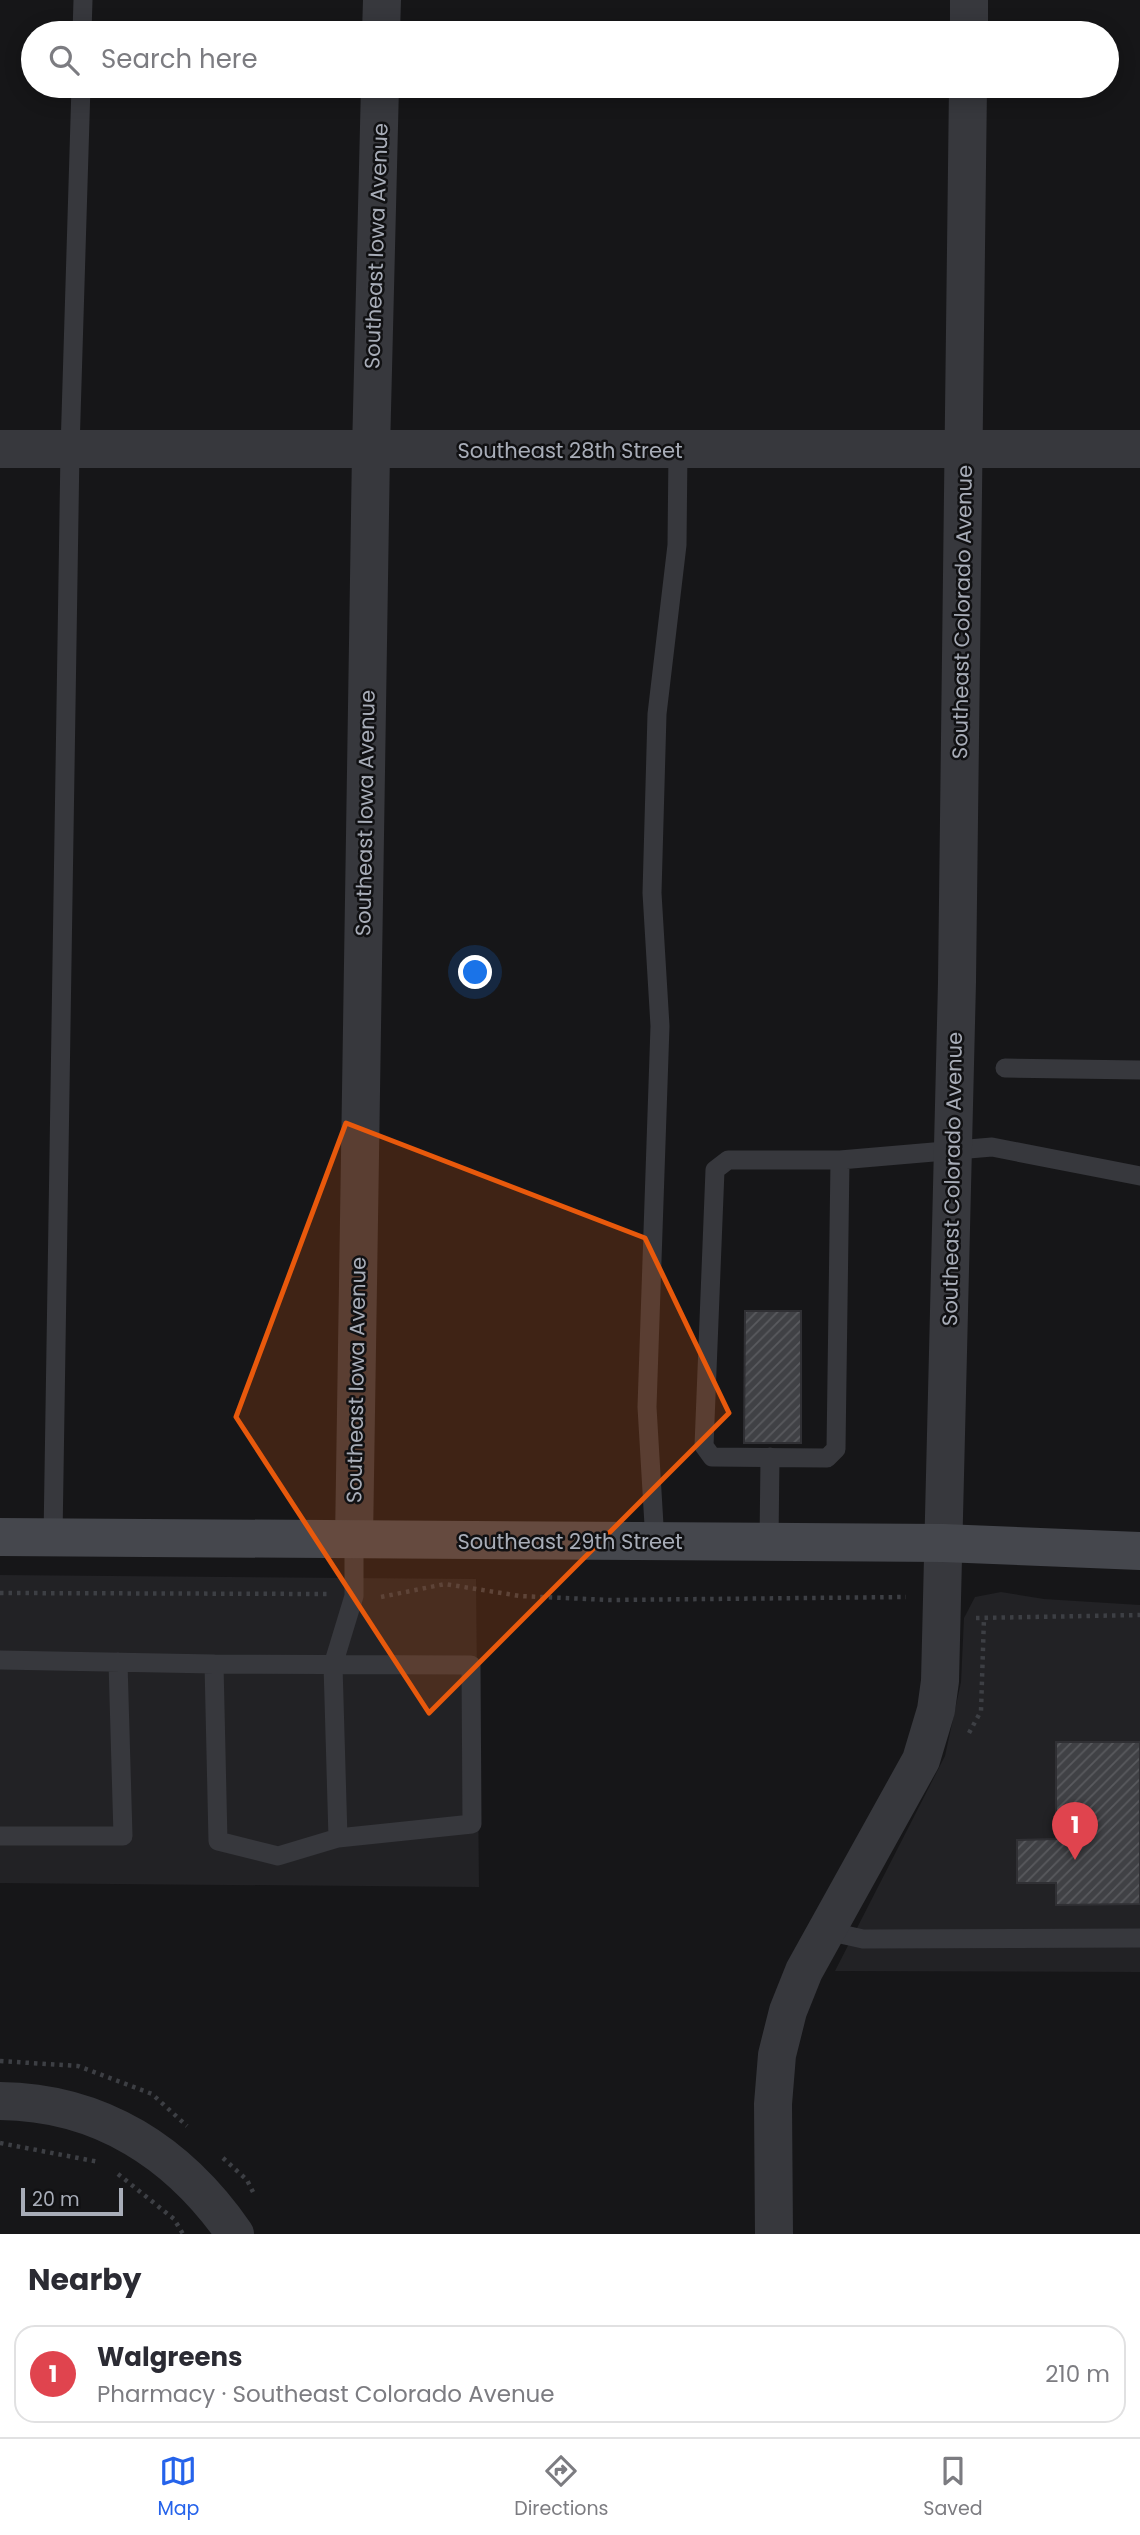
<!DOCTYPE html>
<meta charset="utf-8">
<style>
:root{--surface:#fff;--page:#f2f2f3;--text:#2b2b33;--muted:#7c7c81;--line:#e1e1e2;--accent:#2563eb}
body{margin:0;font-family:Poppins,sans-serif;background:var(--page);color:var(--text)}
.scale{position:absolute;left:21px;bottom:18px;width:102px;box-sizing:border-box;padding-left:7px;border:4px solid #a8adb8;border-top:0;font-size:19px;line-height:24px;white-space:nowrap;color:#a8adb8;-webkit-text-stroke:5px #111113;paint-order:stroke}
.you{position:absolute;left:476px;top:973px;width:24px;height:24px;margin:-18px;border:5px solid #fff;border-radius:50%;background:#1a73e8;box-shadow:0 0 0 10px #1a73e833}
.badge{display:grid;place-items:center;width:46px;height:46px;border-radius:50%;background:var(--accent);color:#fff;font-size:23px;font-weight:700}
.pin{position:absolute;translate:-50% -58px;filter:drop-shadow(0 2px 4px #0008)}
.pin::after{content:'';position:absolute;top:37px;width:24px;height:21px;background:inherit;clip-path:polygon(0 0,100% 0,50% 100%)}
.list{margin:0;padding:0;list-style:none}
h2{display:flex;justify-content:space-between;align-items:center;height:91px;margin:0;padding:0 28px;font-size:30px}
h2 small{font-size:23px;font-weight:400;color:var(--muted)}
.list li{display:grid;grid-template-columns:46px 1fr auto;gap:21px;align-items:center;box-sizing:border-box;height:98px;margin:0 14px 14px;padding:0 14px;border:2px solid var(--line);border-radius:21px}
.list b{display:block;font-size:26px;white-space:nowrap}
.list p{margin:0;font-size:23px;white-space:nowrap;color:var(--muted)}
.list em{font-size:23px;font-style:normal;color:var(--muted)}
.icon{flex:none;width:38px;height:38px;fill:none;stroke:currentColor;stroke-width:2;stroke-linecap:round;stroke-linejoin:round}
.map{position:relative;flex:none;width:1140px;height:2234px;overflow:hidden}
.search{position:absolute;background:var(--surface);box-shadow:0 4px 18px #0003;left:21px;right:21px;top:21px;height:77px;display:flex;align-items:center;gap:18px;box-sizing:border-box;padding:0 24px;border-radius:38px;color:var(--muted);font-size:26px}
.sheet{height:203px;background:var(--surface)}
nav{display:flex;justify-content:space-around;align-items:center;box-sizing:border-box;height:98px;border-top:2px solid var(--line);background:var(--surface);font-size:19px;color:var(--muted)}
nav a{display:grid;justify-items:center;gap:4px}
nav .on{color:var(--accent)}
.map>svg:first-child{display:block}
.built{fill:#222225}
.building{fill:url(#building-hatch);stroke:#303034;stroke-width:2}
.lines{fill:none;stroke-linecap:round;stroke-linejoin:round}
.path{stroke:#3d3f44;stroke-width:4.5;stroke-dasharray:3.5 5;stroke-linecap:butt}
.service{stroke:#37383d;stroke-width:19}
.minor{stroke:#37383d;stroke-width:38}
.secondary{stroke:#45474d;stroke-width:38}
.marked{fill:#e8590c;fill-opacity:0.2;stroke:#e8590c;stroke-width:5;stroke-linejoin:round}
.labels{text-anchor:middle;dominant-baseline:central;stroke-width:5;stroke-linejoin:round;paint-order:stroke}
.street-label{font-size:21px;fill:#a8adb8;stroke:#111113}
</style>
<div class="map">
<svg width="1140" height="2234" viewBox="0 0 1140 2234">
<defs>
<pattern id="building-hatch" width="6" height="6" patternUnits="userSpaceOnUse" patternTransform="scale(1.75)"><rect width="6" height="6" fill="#404145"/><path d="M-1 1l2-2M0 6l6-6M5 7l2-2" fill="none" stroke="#595a5e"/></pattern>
</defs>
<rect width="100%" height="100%" fill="#161618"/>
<path class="built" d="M0,1575L476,1579L479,1887L0,1883Z
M1001,1592L1044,1599L1140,1605V1972L835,1971L945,1756L961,1682L964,1618L975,1597Z"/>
<path class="building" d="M745,1311H801V1443H744Z
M1056,1742H1140V1904L1056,1905V1883H1017V1840L1056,1839Z"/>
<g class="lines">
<path class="path" d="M0,1593L327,1594
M381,1597L445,1584L520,1596L609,1600L906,1597
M976,1618L1140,1615
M969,1733L981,1711L984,1618
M0,2061L78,2066L152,2094L187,2126
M0,2143L99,2162
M223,2158L247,2180L255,2196
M118,2174L174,2219L183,2234"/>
<path class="service" d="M82,33L83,0
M1005,1068L1140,1070
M840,1160L836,1449L827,1458L712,1457L704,1446L715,1170L728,1160H840L992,1147L1140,1176
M53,1538L70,450L81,86
M655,1542L647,1407L660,1026L652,893L657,714L677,545L678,450
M769,1542L770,1457
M0,1660L214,1664
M214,1664L471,1665L472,1824L338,1838L278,1856L218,1841Z
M0,1836H123L118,1662
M338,1838L333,1665L354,1596V1540
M827,1931L863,1939L1140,1938"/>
<path class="minor" d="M381,33L382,0
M969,33V0
M0,449H1140
M354,1540L371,451L380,86
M0,2101C101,2102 179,2153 235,2234
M774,2234L773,2104L777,2055L788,2011L804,1971L921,1760L936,1710L940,1681L957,982L968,86"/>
<path class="secondary" d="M0,1537L943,1543L1140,1551"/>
</g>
<path class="marked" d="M346,1123L645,1238L729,1413L429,1713L236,1417Z"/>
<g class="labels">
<g class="street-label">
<text transform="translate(376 246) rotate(-88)">Southeast Iowa Avenue</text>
<text x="570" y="450">Southeast 28th Street</text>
<text transform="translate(962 612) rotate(-89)">Southeast Colorado Avenue</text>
<text transform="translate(365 813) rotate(-89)">Southeast Iowa Avenue</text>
<text transform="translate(952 1179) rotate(-89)">Southeast Colorado Avenue</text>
<text transform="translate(356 1380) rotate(-89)">Southeast Iowa Avenue</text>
<text x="570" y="1541">Southeast 29th Street</text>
</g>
</g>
</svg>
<div class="scale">20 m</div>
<div class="you"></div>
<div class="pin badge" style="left:1075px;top:1860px;background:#e0444e">1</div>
<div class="search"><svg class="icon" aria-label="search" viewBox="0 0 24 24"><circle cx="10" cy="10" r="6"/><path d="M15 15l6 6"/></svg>Search here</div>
</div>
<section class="sheet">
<h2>Nearby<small></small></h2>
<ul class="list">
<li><span class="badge" style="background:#e0444e">1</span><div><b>Walgreens</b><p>Pharmacy · Southeast Colorado Avenue</p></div><em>210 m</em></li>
</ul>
</section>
<nav>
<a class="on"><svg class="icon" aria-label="map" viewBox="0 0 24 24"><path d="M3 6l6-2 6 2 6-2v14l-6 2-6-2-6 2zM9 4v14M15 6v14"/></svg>Map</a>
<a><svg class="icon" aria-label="directions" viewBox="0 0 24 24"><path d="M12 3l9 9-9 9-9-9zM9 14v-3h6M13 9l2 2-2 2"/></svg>Directions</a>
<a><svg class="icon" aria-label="saved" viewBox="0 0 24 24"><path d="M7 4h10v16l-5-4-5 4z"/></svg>Saved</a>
</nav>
